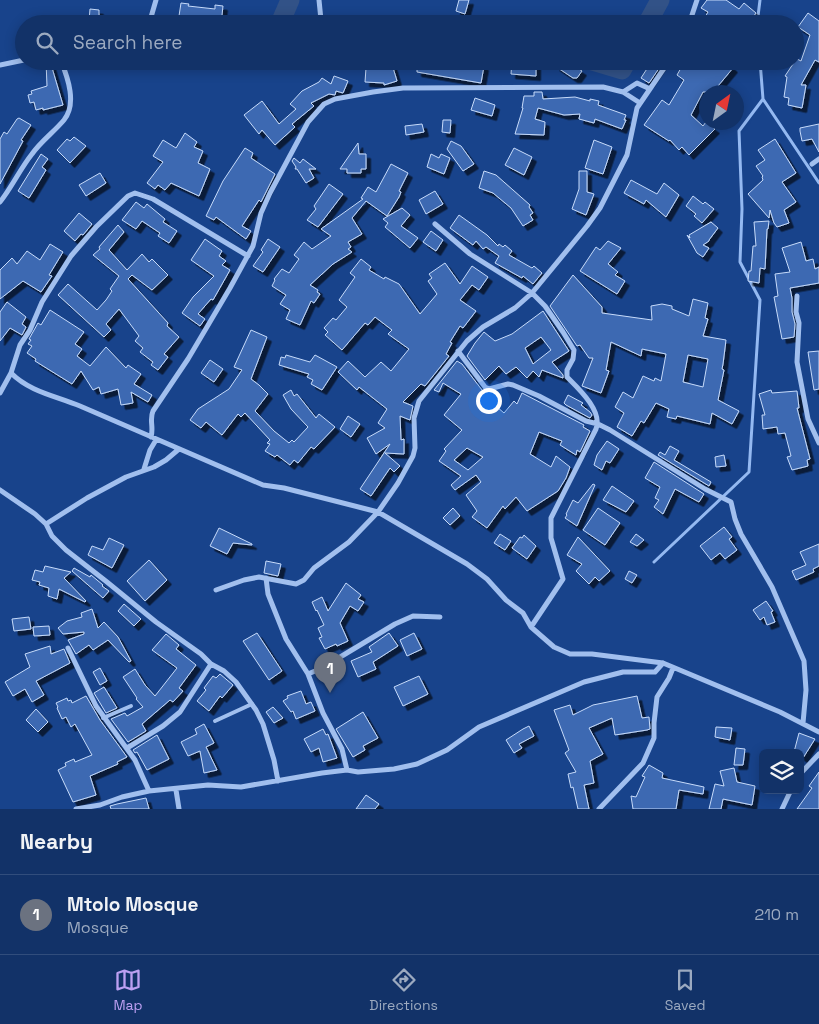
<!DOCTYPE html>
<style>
:root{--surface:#123268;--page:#1b3a6e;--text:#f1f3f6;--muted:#9caac0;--line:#314d7c;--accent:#bca0f2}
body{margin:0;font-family:"Space Grotesk",sans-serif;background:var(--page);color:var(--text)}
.controls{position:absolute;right:15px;bottom:15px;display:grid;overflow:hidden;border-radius:8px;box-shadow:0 2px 12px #0003}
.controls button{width:45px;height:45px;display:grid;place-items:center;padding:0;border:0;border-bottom:1px solid var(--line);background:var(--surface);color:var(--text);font:25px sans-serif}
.compass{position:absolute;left:699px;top:85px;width:45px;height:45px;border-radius:50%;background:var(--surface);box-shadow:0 2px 12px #0003;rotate:33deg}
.you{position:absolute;left:488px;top:400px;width:18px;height:18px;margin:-12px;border:4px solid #fff;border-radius:50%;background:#1a73e8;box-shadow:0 0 0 8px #1a73e833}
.badge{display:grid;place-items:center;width:32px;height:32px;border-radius:50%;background:var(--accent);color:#fff;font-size:16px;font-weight:700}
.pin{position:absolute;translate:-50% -41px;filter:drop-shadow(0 1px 2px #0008)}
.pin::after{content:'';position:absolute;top:26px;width:18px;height:15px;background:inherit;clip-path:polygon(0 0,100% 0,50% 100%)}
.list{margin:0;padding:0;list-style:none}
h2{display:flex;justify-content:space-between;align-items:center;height:65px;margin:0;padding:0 20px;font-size:21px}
h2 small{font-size:16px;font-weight:400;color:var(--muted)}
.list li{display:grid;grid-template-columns:32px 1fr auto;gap:15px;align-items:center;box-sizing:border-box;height:80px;padding:0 20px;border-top:1px solid var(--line)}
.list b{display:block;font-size:19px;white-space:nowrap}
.list p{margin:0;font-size:16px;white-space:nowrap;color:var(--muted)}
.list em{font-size:16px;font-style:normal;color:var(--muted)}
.icon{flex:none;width:28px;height:28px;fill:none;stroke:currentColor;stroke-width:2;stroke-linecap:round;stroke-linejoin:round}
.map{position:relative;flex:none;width:819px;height:809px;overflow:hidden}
.search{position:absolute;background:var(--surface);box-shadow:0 2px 12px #0003;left:15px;right:15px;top:15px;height:55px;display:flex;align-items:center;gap:12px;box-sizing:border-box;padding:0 18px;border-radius:28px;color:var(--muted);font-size:19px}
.sheet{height:145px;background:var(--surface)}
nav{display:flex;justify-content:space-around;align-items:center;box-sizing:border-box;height:70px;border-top:1px solid var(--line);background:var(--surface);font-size:14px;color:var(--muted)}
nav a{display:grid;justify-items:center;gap:2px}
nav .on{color:var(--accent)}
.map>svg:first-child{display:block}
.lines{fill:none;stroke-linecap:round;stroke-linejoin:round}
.stream{stroke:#94b9f1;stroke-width:3}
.river{stroke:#325287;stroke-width:19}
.building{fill:#3c69b2;stroke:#c7dbfa;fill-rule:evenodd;filter:url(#shadow)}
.service{stroke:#a1bfee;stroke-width:4}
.minor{stroke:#a1bfee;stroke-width:5}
</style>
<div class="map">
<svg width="819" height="809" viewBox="0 0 819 809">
<defs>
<filter id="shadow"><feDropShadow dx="4.5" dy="4.5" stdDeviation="0" flood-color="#0009"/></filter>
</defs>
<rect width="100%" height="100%" fill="#18438b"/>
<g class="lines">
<path class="stream" d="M757,24L760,0
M760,61L763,99L819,183
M654,562L749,472L760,300L740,262L742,209L739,131L763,99"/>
<path class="river" d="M283,24L281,21L290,0
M647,24L660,0
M592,61L622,70L627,61"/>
</g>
<path class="building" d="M459,0H469L465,14L456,11Z
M707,0H726L739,9L744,3L756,13L748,24H701L708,12L701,8Z
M181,3L189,4L188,6L215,9V5L223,6L221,24H184L185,16H179Z
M90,9L99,10V22L89,21Z
M808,13L819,21V62L815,60L801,85H806L802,108L788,105L789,98L784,97L787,77L785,76L795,61V58L801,61L810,35L798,27Z
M46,61H50L63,105L43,110V108L36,110L34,102L30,103L28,95L32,94L31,91L47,86Z
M384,61H391L397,81L384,85V83L365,82L366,68Z
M451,61H466L484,66L481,83L417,72V66L450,68Z
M512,61H536V76L511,74Z
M652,61H664L649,83L641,78Z
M685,61H725L733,68L713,92H703L691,115L703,126L706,122L715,129L689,155L682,147L679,150L670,140L669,141L644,125L662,100L669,105L684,80L677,75Z
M555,66L572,69L574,66L582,71L577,78H573Z
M334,76L348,81L343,93L336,91L335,95L329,94L311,103L314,106L292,124L295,127L275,145L262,130L259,134L244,115L262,101L279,124L296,109L290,104L302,91L319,82L322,78L331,84Z
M534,92H542L543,99L575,97L590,101V99L599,101L598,105L626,115L624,120H626L622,129L595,119L594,123L579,119L580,114L564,115L538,108L535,119L545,122L544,135L515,134L523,108H522L524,96H534Z
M475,98L495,105L492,116L471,110Z
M19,118L31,125L21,140L23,141L0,184V139L4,132L7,134L17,119Z
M443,120H451L450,133L442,132Z
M422,124L424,132L406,135L405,126Z
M819,124V152L812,139L802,141L800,131V128Z
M185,133L197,142L194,147L203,151L198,163L210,169L199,196L171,183L165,190L158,185L155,189L147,183L163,162L153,156L163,140L176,148Z
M74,137L86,146L70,163L57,150L67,139L70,141Z
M775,139L796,173L782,182L796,202L784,210L789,223L777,227L774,223L770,210L769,218L748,194L763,180L762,177L763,176L756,166L765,160L758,150Z
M594,140L612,147L603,174L585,168Z
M451,141L461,146L474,164L463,171L447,149Z
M358,143L359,154H366V169H361V173H347V169H340Z
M245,148L253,153L251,158L275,174L261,202L259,200L242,226L251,231L246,239L216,217L214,220L206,216L223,181Z
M514,148L532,157L524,175L505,165Z
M41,154L48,159L42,167L46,170L29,198L18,191Z
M431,154L439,158L441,154L450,158L444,174L427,167Z
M294,158L300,163L303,159L316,169H309L314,178L306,183L297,169H295L296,167L292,161Z
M391,164L408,173L399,191L401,192L399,197L387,216L366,201L352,218L362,234L348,242L351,247L348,249L352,252L333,264L310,285L318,290L317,292L320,294L314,303L311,301L300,325L286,319L290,310L280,304L286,295L272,286L275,280L274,279L282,269L289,273L299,259L294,255L304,242L312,249L331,236L321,229L363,199L361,198L368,187L376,192Z
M484,171L496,175L530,205L529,207L533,213L530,215L533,220L523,226L511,208L493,193L479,188Z
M579,171H587V192L594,194L586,215L572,209L579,189Z
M100,173L106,183L86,196L79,185Z
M631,180L657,194L664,183L679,195L666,217L646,200L644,204L624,193Z
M329,184L343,194L318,227L307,220L316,209L314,206Z
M435,191L443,204L426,214L419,200Z
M693,196L703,204L705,202L714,209L702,223L694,216L696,214L686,206Z
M136,202L144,208L147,204L165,219L163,222L177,231L169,243L158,236L160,233L142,221L136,229L122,220Z
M402,208L410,215L401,226L418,238L410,248L385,227L388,223L383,219Z
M79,213L92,224L83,235L81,234L75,241L64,231Z
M459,215L487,235L498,246L499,244L503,247L505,245L512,251L509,255L532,268L534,266L542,273L533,284L523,276L522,278L495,263L499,256L486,247L483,249L476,241L473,245L450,228Z
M769,221L768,229H767L765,269L760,268L759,283L748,281L749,271H751L753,246H756L754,222Z
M711,222L718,228L709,240V241L703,245L709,248L703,257L697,253L687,235L690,238L689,235Z
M118,225L124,232L109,250L127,270L142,254L149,262L152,259L168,275L152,290L132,275L128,279L168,323L167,326L179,337L164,354L168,357L158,370L151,365L153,362L140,352L143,348L135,341L139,336L119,309L106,324L111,330L104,337L58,295L68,284L97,310L106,300L112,291L110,289L119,276L93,255L100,249L99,247Z
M431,231L443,240L436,251L423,242Z
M205,239L222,251L219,256L226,261L222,265L230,270L213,300L211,299L198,314L205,319L200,326L182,313L193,297L214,276L191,260Z
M268,239L280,247L263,272L253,266L263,252L261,250Z
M608,241L621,248L608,264L618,272L615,275L625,281L617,294L580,271L596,247L600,250Z
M801,242L806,261L813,259L815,269L819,267V283L790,288L792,298V312L795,324L794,337L782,339L774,297L778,296L775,274L790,272L782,248Z
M50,244L63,252L49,275L52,276L41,292L23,281L0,299V270L12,258L17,264L27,251L40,260Z
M361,259L371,267L369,270L384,279L385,277L399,284L420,314L437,294L428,281L432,278L429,274L445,263L460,284L472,266L488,277L479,290L472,285L460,300L476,311L463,328L460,326L450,342L452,343L446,354L449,356L425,386L421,384L403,402L413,406L410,420L400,416L401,440L404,439V454L385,453L400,466L394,472L390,468L371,496L360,489L390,444L376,454L367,438L385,428L378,423L387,409L359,387L357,390L338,372L348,361L365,377L381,362L391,371L409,349L388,334L392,330L375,317L368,325L365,323L342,350L325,335L328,332L324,328L333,318L336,320L347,307L339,300L355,277L350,273Z
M573,275L602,307V313L652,320L651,306L662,304L672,306V309L689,316L693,299L708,303L705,318L708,319L703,336L726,340L723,364L722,369L724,370L718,400L739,411L732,424L712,413L710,424L677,416L676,419L667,417L669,409L656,403L644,423L641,421L632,436L617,427L624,413L615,407L623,392L633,398L643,376L654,381L655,378L661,381L666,354L642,349L641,356L611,342L606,370L609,371L601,393L582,386L593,358H589L580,345L577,346L550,306ZM688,355L708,359L703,387L683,382Z
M7,302L26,317L22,324L26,327L22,335L10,328L0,341V312Z
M50,310L84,332L75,344L82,349L77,356L90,366L106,347L126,368L128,365L141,374L134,384L152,395L148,402L131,392L133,403L121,405L118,389L101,394L99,387L93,390L81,371L72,384L35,361L36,359L27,353L32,346L28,344L31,340L29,339L38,323L41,325Z
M543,311L569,351L552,362L563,375V378L542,370L539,377L533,371L527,378L516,367L506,374L499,366L485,380L467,356L475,343L484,332L495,341L512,334ZM541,337L551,350L533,364L525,348Z
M251,330L267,337L251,379L259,385L268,394L255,411L274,431L289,443L292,440L294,442L308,427L291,409L283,395L291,390L294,396L297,394L316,418L319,414L335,427L314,449L311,447L298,463L294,460L290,465L277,455L275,457L265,451L270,444L267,443L270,440L245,413L241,417L238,414L222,435L206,422L201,428L190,420L198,409L229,389L242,370L234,367Z
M819,351V389L814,390L808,352Z
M286,355L310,362L315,355L337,367L322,390L311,384L313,380L307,377L309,374L279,365L281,357L285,358Z
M210,360L223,369L214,382L201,373Z
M457,361L462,364L482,390L491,398L489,400L504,413L514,401L517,404L522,393L584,425L583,427L590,431L580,452L577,450L576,455L560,445L562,441L539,432L530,454L551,467L556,456L570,467L566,478L558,491L527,511L516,497L505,509L503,506L487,528L472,517L477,511L466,495L481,482L476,475L455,490L451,485L461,476L439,461L446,451L444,449L462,430L444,415L461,394L443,383L439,392L434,390ZM467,448L483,457L468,470L454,460Z
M771,390L772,393L797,391L799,408H797L810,459L807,460L808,466L792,470L787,457L791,456L785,433L778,434L777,427L763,429L762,415H765L759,394Z
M568,395L583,403L581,405L590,412L592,415L590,418L566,405L564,403Z
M348,416L360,424L351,437L340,429Z
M607,441L619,449L610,463L606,461L602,470L594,465L597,455Z
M670,446L679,451L674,460L711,482L709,486L658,455L660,452L665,455Z
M724,455L726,466L716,467L715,457Z
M654,462L704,494L699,502L675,489L663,514L654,507L659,500L655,498L660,487L645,478Z
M593,484L595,485L577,526L565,518L567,515L566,514L573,500L578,503Z
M612,486L634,501L626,512L603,500Z
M453,508L460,516L450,525L443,518Z
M598,508L620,523L605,545L583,530Z
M724,527L732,537L729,539L737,550L725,559L720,553L711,560L700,546Z
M219,528L252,544V545L233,543L227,554L210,546Z
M500,534L511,541L505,550L494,543Z
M636,534L644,540L637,546L630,542Z
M524,535L536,546L527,559L512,548L520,537L522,538Z
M578,537L610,571L599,581L595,577L589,584L576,571L582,564L567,555Z
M109,538L124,545L112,568L88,555L92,546L103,550Z
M819,544V566L813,569L814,572L796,580L792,571L806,565L800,552Z
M149,560L167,580L145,601L127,581Z
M266,561L281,564L278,576L264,573Z
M45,566L71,572L64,578L86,601L85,602L59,589L57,599L48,596L49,588L39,585L40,582L32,580L35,570L43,572Z
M74,568L90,577L91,575L103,585L102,586L109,591L103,598L72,571Z
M629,571L637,575L632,583L625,579Z
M346,583L361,595L358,599L364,602L358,611L350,606L340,623L348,641L337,646L336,644L325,649L319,638L322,637L318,628L324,625L317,610L316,611L312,602L322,597L328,611Z
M766,601L773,611L771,612L775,622L767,625L764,617L760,620L753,610Z
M124,604L141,619L134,626L118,611Z
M92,609L98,628L104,622L118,637L131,661L129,662L108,640L93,650L89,645L76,654L68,640L84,634V632L63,634L58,628L67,621L82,617L81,613Z
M29,617L31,629L14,631L12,619Z
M49,626L50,635L34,636L33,627Z
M257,633L282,671L269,680L243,641Z
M389,633L398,646L373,662L376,669L358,677L351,661L372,652L369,647Z
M414,633L422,649L407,656L400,640Z
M166,634L179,645L176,649L196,665L179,688L183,691L173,702L170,700L142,724L146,731L128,742L111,719L125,713L127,716L143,707L136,699L137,698L123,677L135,669L145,685L155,696L177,668L152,650Z
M50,646L51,654L64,649L70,663L36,681L44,695L32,702L25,689L13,696L5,682L30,667L25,654Z
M100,668L107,681L100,685L93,672Z
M220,674L233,685L222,698L220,696L209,711L197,701L206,690L204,688L213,676L216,678Z
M419,676L428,694L403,706L394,687Z
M104,687L117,708L106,713L94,693Z
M301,691L306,704L311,702L315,711L296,719L293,711L291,712L283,701L288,698L287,696Z
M86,696L100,720L127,757L117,762L118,764L90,776L96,795L73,802L58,770L66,766L65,763L74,759L75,762L92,755L75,724L71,727L66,717L62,719L57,708L58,707L56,703L67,698L68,701L71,700L72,703Z
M637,696L642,718L649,717L650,729L647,730L615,735L612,718L589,728L603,754L590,761L594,783L584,785L589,809H578L573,787L571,788L568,774L576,772L565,753L569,750L554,710L570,705L573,715L593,705Z
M273,707L283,718L274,723L266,712Z
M36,709L48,722L38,732L26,720Z
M363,712L378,738L363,746L365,750L353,757L336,729Z
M204,724L214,743L206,747L217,770L204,773L200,751L188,756L181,742L197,734L195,729Z
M529,726L534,736L519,744L522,748L514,753L506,740L523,729Z
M716,727L732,728L730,740L715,737Z
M323,729L326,735L328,734L337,758L323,762L319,748L311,752L304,739Z
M799,733L815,739L803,758L800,756V753L794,752Z
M157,735L169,759L147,770L137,752L135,753L133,750Z
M736,748L745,749L743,765H734Z
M649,765L663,773L662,778L704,787L703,794L679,790L676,809H633L631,796L636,797L645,777L642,776Z
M734,768L737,782L755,786L752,805L723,799L721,809H709L715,784L724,786L720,771Z
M819,772V809H797L812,788L809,786Z
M366,795L379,804L375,809H356Z
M146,798L149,809H111L110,806L117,804Z"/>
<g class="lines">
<path class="service" d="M103,718L131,706
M215,721L252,704"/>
<path class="minor" d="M319,0L321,20
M149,24L156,0
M689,24L697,0
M0,65L24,60
M623,92L637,83L650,89
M812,164L819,159
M0,202C12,187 20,169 32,154C41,141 54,132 64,120C77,104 68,78 61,61
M435,224L470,254L532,293L545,306L563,332L574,350L573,359L567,370V377C579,389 603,411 596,429L551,518V538L563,579L531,627
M797,296L796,312L799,323L797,362L808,419L819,443
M458,351L485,387L489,389L508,384L513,385L539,396L586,421L598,424L610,430L705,489L731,502L735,519L741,534L772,587L804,661L806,690L803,723
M11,373C30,392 56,396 80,406C141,432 202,459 263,485L284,488L378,512L467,564L487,579L506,600L523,613L531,627L554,647L570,654H592L663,663L780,712L819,732
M0,393L11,373L20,345L30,330L42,302L71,256L96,227L128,196L135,193L153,199L248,256
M151,437C154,427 149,420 153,411L188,359L230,288L253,246L261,213L270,193L308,122L324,104L335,99L373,92L403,88L603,87L623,92L640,103
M144,469L150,450L156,440
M0,490L35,514L46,524L52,536L66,550L107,582L156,622L201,654L211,664L224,671L236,682L256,710L263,724L274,760L278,781
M46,524L87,498L126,477L154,467L166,460L179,449
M266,578L268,594L286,639L308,674L323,713L342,749L347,770
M216,590L244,580L259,577L296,584L304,580L314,568L349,542L378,512L398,483L413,456L415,448L414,418L419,401L467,341L483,327L515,308L532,293L587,226L600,208L627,155L637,108L669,61
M68,648L96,706L135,760L149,791
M308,674L322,668L395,624L413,616L440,617
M127,748L163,726L180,712L211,664
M800,774L819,754
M176,790L179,809
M76,809L100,805L122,797L149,791L208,785L241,787L322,773L347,770L358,772L394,769L417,764L447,750L479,727L584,682L623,672H655L663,663
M599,809L643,763L654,738V723L657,697L669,678L673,668
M782,809L791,790"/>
</g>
</svg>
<div class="controls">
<button><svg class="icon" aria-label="layers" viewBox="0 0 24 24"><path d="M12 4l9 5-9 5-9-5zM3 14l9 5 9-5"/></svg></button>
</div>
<svg class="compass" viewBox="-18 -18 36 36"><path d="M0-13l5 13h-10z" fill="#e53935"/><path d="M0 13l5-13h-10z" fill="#9caac0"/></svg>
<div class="you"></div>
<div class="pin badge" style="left:330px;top:693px;background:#6b7280">1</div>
<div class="search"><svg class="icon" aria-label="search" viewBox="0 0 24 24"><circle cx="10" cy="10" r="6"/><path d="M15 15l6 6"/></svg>Search here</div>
</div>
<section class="sheet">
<h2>Nearby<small></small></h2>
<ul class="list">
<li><span class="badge" style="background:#6b7280">1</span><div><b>Mtolo Mosque</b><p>Mosque</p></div><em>210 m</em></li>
</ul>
</section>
<nav>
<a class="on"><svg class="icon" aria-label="map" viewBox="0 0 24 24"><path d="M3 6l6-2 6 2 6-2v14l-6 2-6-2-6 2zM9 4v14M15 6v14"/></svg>Map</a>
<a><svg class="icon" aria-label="directions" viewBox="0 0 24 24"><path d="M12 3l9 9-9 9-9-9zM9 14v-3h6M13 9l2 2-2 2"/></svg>Directions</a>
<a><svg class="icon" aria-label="saved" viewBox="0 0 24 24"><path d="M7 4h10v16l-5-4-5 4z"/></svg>Saved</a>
</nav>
